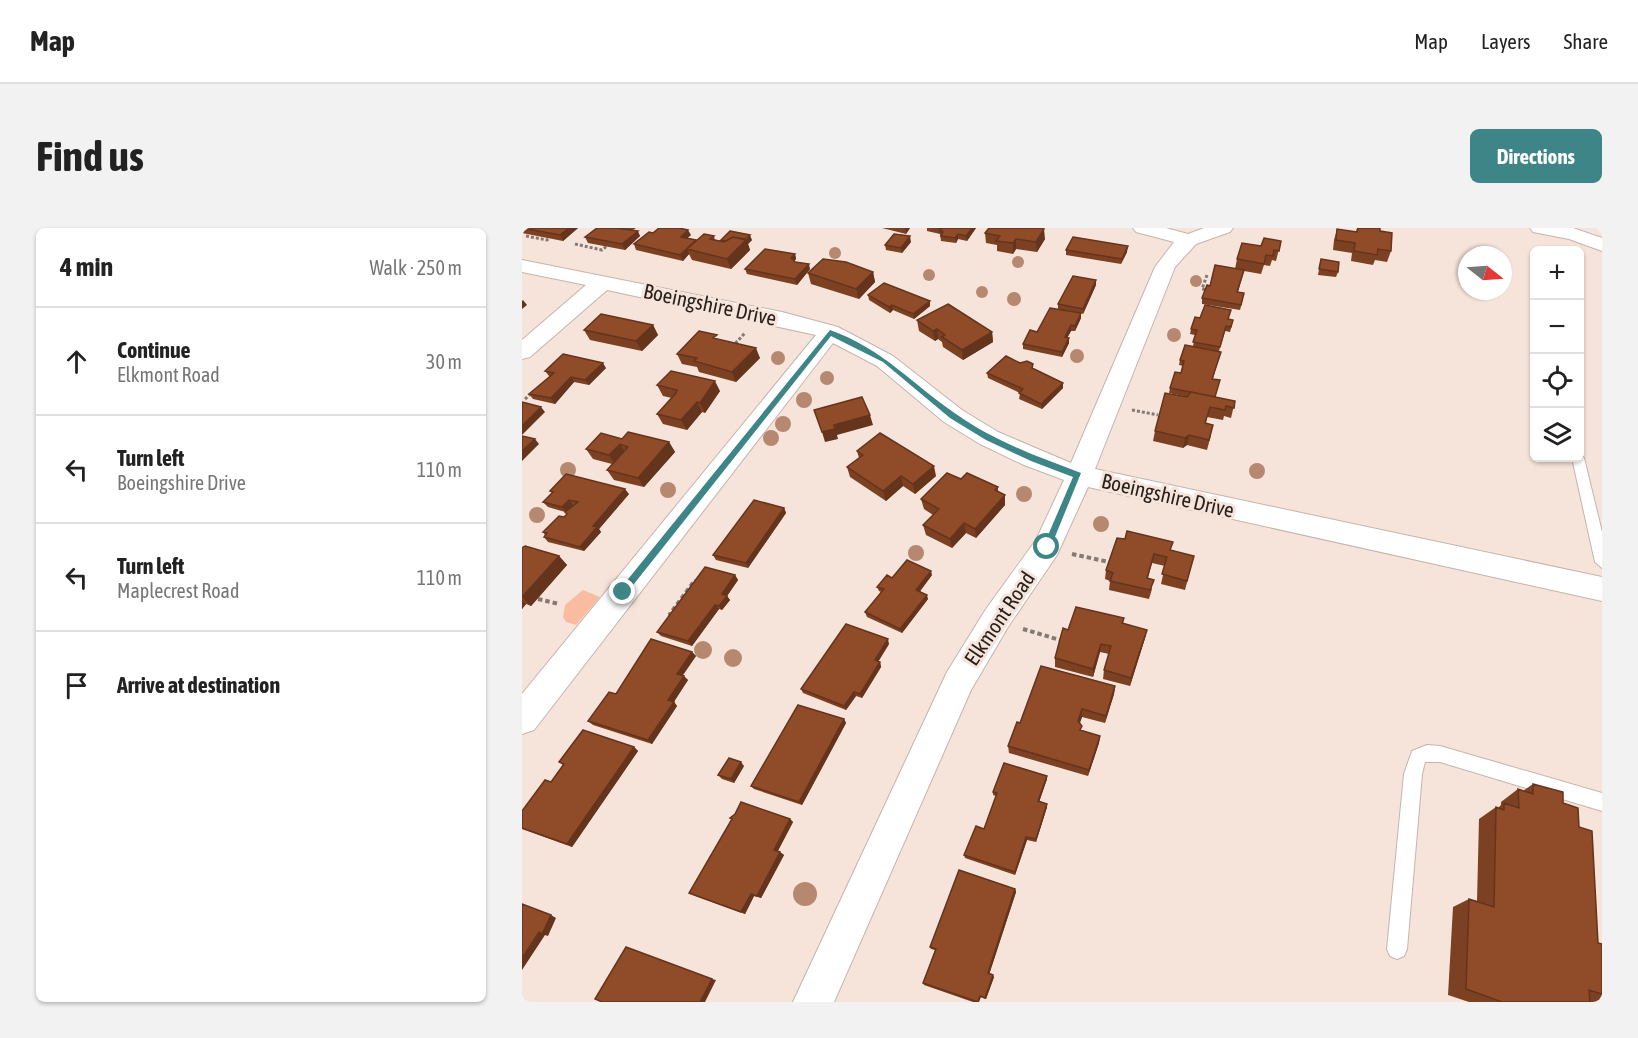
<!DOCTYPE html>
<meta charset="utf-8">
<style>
:root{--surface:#fff;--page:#f2f2f2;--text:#222;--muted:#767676;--line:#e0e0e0;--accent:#3d8586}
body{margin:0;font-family:"Asap Condensed",sans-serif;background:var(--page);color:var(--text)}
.controls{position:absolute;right:18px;top:18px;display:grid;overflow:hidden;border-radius:9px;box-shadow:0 2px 4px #0004}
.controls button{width:54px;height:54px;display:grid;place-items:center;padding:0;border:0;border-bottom:2px solid var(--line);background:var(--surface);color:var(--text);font:30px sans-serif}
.compass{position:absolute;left:936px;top:18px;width:54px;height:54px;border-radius:50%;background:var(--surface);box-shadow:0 2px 4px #0004;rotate:107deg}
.stop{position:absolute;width:18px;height:18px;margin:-14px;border:4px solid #3d8586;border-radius:50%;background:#fff}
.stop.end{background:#3d8586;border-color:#fff;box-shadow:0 2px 6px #0008}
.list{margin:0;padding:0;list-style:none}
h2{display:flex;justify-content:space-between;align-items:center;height:78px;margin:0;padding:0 24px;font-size:26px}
h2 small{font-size:20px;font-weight:400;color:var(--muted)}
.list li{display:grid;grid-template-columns:39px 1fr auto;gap:18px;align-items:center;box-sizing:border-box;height:108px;padding:0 24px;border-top:2px solid var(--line)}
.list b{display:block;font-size:22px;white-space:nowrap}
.list p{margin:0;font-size:20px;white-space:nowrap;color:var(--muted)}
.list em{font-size:20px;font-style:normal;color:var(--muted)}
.icon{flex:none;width:33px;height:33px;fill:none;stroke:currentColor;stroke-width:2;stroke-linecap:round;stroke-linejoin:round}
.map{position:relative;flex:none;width:1080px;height:774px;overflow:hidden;border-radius:9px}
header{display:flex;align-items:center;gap:36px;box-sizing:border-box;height:84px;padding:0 30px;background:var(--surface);border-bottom:2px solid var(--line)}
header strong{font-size:28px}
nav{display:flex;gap:33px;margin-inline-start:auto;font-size:21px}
.intro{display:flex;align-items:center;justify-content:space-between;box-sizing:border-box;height:144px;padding:0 36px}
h1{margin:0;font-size:42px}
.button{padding:15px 27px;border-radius:9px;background:var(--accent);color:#fff;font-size:21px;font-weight:700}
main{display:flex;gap:36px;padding:0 36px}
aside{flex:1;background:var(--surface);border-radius:9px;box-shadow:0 2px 4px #0004}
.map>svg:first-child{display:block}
.green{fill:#f9bca0}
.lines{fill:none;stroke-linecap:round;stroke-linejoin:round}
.lane-casing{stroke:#c5b4ac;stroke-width:2}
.street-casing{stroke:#c5b4ac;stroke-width:2}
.path-far1{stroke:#857973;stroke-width:3;stroke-dasharray:3 2;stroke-linecap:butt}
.path{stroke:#857973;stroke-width:4;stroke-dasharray:4.5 3;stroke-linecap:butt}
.lane{fill:#fff;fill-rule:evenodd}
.street{fill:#fff;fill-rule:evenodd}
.tree{fill:#b6886f}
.wall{fill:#7c4022}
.shaded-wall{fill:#65341c}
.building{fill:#904b28;stroke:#65341c;stroke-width:1.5}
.route{fill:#3d8586}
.labels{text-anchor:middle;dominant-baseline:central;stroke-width:6;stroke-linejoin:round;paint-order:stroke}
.street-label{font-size:21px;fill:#27211e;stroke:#f6e4db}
</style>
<header>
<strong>Map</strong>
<nav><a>Map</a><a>Layers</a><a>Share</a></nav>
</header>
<div class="intro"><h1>Find us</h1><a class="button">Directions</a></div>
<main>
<aside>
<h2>4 min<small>Walk · 250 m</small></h2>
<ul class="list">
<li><svg class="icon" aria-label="ahead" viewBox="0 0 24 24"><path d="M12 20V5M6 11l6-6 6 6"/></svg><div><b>Continue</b><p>Elkmont Road</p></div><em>30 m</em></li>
<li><svg class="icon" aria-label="left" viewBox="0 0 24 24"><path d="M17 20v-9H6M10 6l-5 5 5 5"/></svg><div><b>Turn left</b><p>Boeingshire Drive</p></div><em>110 m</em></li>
<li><svg class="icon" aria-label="left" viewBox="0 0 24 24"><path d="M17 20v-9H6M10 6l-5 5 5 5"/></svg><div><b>Turn left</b><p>Maplecrest Road</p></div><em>110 m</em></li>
<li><svg class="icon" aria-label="arrive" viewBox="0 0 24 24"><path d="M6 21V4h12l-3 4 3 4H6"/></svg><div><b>Arrive at destination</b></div></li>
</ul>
</aside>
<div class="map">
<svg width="1080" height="774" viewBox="0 0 1080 774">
<rect width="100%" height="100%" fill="#f6e4db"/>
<path class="green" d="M61,362L78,369L54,397L44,394L41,389L43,377Z"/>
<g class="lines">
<g class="lane-casing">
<path id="lane" d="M1058,226L1062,230L1080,304V340L1073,334L1050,230H1058Z
M905,517L918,518L1080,565V583L918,534H903L900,546L885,721L882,728L875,731L868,728L865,721L882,546L890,523Z"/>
</g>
<g class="street-casing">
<path id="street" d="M611,0H644L666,6L682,0H711L708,4L674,16L653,39L573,241L1080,349V373L566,259L535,327L486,399L449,462L312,774H271L425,444L464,381L514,312L542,252L502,237L458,216L422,194L355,138L311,115L12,502L0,506V466L294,107L85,62L8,129L0,131V112L64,57L0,44V32L260,84L316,99L371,128L440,182L476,204L549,235L633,39L652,14L614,4Z
M1008,0H1051L1080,10V23L1047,11L1011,4Z"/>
</g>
<path class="path-far1" d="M4,8L25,12L27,10
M53,16L80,22L85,18
M685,47L680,61L686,62
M210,119L223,105
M3,171L11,164
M610,182L636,187"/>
<path class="path" d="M550,326L587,334
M16,371L37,376
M151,387L148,386L173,352
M501,401L538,412"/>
<use href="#lane" class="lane"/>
<use href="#street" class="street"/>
</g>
<g class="tree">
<circle cx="313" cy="25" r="6"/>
<circle cx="496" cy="34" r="6"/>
<circle cx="407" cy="47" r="6"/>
<circle cx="674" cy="53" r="6"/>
<circle cx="460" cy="64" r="6"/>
<circle cx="492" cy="71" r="7"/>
<circle cx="652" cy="107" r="7"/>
<circle cx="555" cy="128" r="7"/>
<circle cx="256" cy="130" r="7"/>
<circle cx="305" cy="150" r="7"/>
<circle cx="282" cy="172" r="8"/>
<circle cx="261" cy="196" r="8"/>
<circle cx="249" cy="210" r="8"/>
<circle cx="46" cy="242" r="8"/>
<circle cx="735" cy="243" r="8"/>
<circle cx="146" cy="262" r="8"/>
<circle cx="502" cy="266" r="8"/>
<circle cx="15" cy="287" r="8"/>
<circle cx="579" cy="296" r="8"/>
<circle cx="394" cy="325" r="8"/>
<circle cx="181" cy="422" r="9"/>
<circle cx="211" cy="430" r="9"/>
<circle cx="283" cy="666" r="12"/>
</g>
<path class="wall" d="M0,0H56L41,13L0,5Z
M75,0H114L111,2L118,8L103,22L66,15L63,9Z
M360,0H388L384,6Z
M405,0H454L445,13L436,11L434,15L419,13L418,6L405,3Z
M835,0L858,3L869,23L865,34L853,32L851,37L829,33L830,25L811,22L812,12L815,1L834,4Z
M131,5L169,7L165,10L174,13L192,8L193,12L200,13L199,12H230L226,16L228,22L209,41L170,32L167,26L161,33L114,22L112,16Z
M463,5L523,11L515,24L494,21L491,26L475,23V17L464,15Z
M759,13L754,33L750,32L748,38L742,37L739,46L722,43L716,64L721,71L718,82L680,76V70L713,41L715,31L739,18Z
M389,14L380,25L364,22L363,17Z
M544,22L605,24L599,36L544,27Z
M273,26L274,31L272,33L288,41L275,57L225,46L223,41Z
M799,31L816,44L814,49L796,47Z
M351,44L353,54L337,71L289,56L286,45Z
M574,57L561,86L559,85V90L553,103H549L545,110L547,115L540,129L501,121V116L515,104L536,81V76Z
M346,67L408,78L392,91L371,82L368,85L347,72Z
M678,90L707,91L710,97L708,104L703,103L697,123V129L691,151L693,169L713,173L709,190L702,188L701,192L685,189L684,195L689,207L685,222L665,217L661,220L631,213L633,203L666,169L647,165L648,160L659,145L661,138L657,137L658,132L671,118L673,107L668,106L669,101Z
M395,92L470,104L471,114L441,132L421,119L420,114L416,111L413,113L397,103Z
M131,97L136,107L120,123L68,112L62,102Z
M197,112L238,130L214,154L177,144L175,139L160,136L155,126Z
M498,135L511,136V141L541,155V160L520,181L497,171L498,165L466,150L465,145Z
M84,140L67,157L52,154L33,176L11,171L7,166L28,148H27L23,143Z
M135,157L198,163L183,185L180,184L165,202L141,196L135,186L150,170L141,168Z
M100,211L147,214L153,224L122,259L92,252L85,242L90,236L71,231L64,221Z
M335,223L414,248L393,266L381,258L364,273L328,249L325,239L337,230Z
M439,251L476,259V264L483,267V277L454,310L444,305L430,320L404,307L401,297L411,287L402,281L399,271Z
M28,263L107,266L77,301L79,304L62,323L26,314L22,309L23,307L21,304L42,289L45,286L43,284L26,279L21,274L30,265Z
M262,280L264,285L226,340L194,332L191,327Z
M595,310L672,328L663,362L639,356L643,338L630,335L626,350L630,361L627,371L587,362L588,353L583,351L584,342Z
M0,320L37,328L45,337L9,378L4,376L0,381Z
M213,347L216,352L205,368L208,372L200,382L197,381L170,418L139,408L135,404Z
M410,347L398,363L406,371L380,405L345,389L343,384L359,364L357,363L355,359L370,350Z
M602,390L601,396L625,402L623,410L608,458L581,451L582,442L587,426L578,424L571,449L533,439V430L546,402Z
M367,416L356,434H358L359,439L340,470L334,468L324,482L281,465L279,461Z
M170,424L174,428L160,448L166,452L152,474L155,478L130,516L71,497L66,493L94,466Z
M593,458L592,466L583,495L560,489L558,495L559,503L578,508L577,515L566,548L487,525L486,518Z
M322,491L324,495L280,577L232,561L229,558Z
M112,519L116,523L50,619L0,601V583L29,554L41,537L37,534Z
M222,538L212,555L200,551L196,547Z
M525,551L517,574L525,579L514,614L505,612L493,647L443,630L442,627L462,601L474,568L471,567V564Z
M1011,556L1041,575L1057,599L1076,715L1080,716V774H947L926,767L931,679L947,671L955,673L957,591L974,579L976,580L979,577V574L996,561L1001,563Z
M208,590L268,591L271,594L256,623L262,627L239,670L232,668L223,686L171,667L167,665L210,591Z
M493,661L494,664L467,746L472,749L464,771L459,769L457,774H451L402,757L401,755L413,722L409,721L408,719Z"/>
<path class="shaded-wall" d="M47,0H56L41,13L38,7Z
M383,0H388L384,6Z
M450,0H454L445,13L444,8Z
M522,1L523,11L515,24L514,14Z
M166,2L169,7L161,14L159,9Z
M116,3L118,8L103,22L100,16Z
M436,6V11L434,15L433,10Z
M228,7L230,12L226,16L228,22L209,41L205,31Z
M388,8L389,14L380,25L379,20Z
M494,11V21L491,26V15Z
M174,12L165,21L167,26L161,33L158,27Z
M606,18L605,24L599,36L600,31Z
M273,26L274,31L271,35L269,30Z
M287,36L288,41L275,57L273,51Z
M351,44L353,54L337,71L334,61Z
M574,52V57L561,86V81Z
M1,72L5,77L0,81V73Z
M408,73V78L392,91L391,86Z
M370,77L371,82L368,85L367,79Z
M559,85V90L553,103V98Z
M131,97L136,107L120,123L114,113Z
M549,97V103L543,114V109Z
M415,101L416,111L413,113L411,103Z
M470,104L471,114L441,132L440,122Z
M547,110V115L540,129V124Z
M234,120L238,130L214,154L210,144Z
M81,135L84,140L67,157L63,152Z
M49,149L52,154L33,176L29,170Z
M193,153L198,163L183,185L178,175Z
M541,155V160L520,181L519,176Z
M175,174L180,184L165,202L159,192Z
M19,179L23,184L0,207V198Z
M348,187L351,197L315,207L316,211L303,214L300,204L312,197Z
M667,207L665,217L661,220L663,210Z
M13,211L17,216L0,233V223Z
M147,214L153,224L122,259L116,250Z
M98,216L104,226L94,237L87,227Z
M412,238L414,248L393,266L391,256Z
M379,248L381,258L364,273L361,263Z
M103,261L107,266L77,301L79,304L62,323L58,319L71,298Z
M483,267V277L454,310L453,301Z
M47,272L51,277L44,284L40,279Z
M262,280L264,285L226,340L224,335Z
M442,295L444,305L430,320L428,311Z
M37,328L45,337L9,378L0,369Z
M409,343L410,347L396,366L394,362Z
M213,347L216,352L205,368L208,372L200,382L197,378L200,366Z
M405,367L406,371L380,405L378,401Z
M0,373L4,376L0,381Z
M193,377L197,381L170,418L166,413Z
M625,402L623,410L608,458L609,450Z
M366,411L367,416L354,437L353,432Z
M579,416L578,424L571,449V441Z
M170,424L174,428L159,450L155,446Z
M358,434L359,439L340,470L338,466Z
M162,448L166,452L150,476L146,472Z
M593,458L592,466L583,495L584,488Z
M332,464L334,468L324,482L322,478Z
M152,474L155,478L130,516L126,512Z
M560,481V489L555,501L556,493Z
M322,491L324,495L280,577L277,574Z
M578,508L577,515L566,548L567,542Z
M112,519L116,523L50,619L45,616Z
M219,534L222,538L212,555L209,551Z
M525,548V551L516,577V573Z
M525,576V579L514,614V611Z
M268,591L271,594L255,624L252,622Z
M504,609L505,612L493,647V644Z
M258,624L262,627L239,670L235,668Z
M493,661L494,664L467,747L466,745Z
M229,666L232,668L223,686L219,684Z
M29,687L34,690L26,708L23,707L0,742V730Z
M471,747L472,749L464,771L463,770Z
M190,751L194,752L183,774H178Z"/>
<path class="building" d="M0,0H47L38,7Z
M75,0H94L116,3L100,16L63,9Z
M137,0H157L166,2L159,9L174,12L158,27L112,16L127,4L131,5Z
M415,0H450L444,8L436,6L433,10L419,8L421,4H418L420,1Z
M467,0H517L522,1L514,14L494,11L491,15L474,13L478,8L463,5Z
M836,0H858V3L870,5L869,23L856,21L855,27L832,23L833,15L814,12L815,1L835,4Z
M208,3L228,7L223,11L211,9L204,13L199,12Z
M182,6L192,8L188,11L202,14L211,9L224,12L205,31L165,21Z
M372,6L388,8L379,20L363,17Z
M551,9L606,18L600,31L544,22Z
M742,10L759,13L757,23L752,22L751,28L744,27L742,36L715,31L720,15L739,18Z
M243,21L273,26L269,30L273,34L287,36L273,51L223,41Z
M301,31L324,34L351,44L334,61L286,45Z
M799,31L817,34L816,44L797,41Z
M693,37L722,42L715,64L722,65L719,77L680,70L685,57L688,58Z
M551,48L574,52L561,81L536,76Z
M362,55L408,73L391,86L370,77L367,79L346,67Z
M426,76L470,104L440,122L420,109L423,107L415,101L411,103L395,92Z
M683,77L709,82L706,91L711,92L709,99L704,98L698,119L671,114L675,102L669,101L673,89L678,90Z
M528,80L559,85L553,98L549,97L543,109L547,110L540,124L501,116L508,102L515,104Z
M79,86L131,97L114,113L62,102Z
M177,103L195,107L191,110L234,120L210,144L172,133L175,130L155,126Z
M663,117L699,124L690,151L698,152L693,169L648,160L653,144L659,145L662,133L658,132Z
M41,126L81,135L63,152L49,149L29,170L7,166L32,145L23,143Z
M484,128L498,135L505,133L511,136L510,140L541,155L519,176L497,165L501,161L465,145Z
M149,143L193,153L178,175L175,174L159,192L135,186L154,165L155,162L135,157Z
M669,164L713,173L712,180L704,178L703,182L688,179L683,195L691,197L687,212L667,207L663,210L633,203L643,165L665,169Z
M340,169L348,187L312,197L313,201L300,204L292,182Z
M0,174L19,179L0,198Z
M106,204L147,214L116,250L85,242L106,219L98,216L87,227L64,221L79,205L100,211Z
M358,205L412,238L391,256L379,248L361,263L325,239L341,227L335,223Z
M0,208L13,211L0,223Z
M425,245L439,251L445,245L476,259L473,262L483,267L453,301L442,295L428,311L401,297L417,281L399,271Z
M44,246L103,261L71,298L75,299L58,319L22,309L25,305L21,304L37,288L42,289L45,286L43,284L56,274L47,272L40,279L21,274L31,264L28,263Z
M232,272L262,280L224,335L191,327Z
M605,303L651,314L648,322L672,328L665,353L640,346L645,329L632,326L625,350L632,352L628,362L588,353L591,345L584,342L595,310L603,311Z
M3,318L37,328L0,369V320Z
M385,332L409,343L394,362L405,367L378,401L343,384L362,361L355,359L365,347L370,350Z
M183,339L213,347L200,366L205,368L197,378L193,377L166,413L135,404Z
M554,379L602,390L600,395L625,402L609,450L582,442L589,418L579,416L571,441L533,430L541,400L546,402Z
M324,396L366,411L353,432L358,434L338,466L332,464L322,478L279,461Z
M129,411L170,424L155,446L162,448L146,472L152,474L126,512L66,493L87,464L94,466Z
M519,438L593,458L584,488L560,481L556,493L560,498L558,502L578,508L567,542L486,518L495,494L498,495Z
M276,477L322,491L277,574L229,558Z
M61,502L112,519L45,616L0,600V583L23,552L29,554L42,536L37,534Z
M207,530L219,534L209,551L196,547Z
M482,535L525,548L516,573L525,576L514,611L504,609L493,644L442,627L454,598L462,601L475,565L471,564Z
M1011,556L1041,564V575L1056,580L1057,599L1070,603L1076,715L1080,716V766L1067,762L1068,774H980L944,761L947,671L972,679L974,579L982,582V575L997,580L996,561L1011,566Z
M219,574L268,591L252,622L258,624L235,668L229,666L219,684L167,665L210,591L208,590L213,586Z
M437,642L493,661L466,745L471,747L463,770L458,768L456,774L401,755L414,721L408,719Z
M0,676L29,687L20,706L17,704L0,730Z
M104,719L190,751L178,774H80L73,771Z"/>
<path class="route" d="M308,102C361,121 390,156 434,186C472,213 516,229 559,245L528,321L521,319L551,249L509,233L464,212L428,190L361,134L309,108L104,366H98V361Z"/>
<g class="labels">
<g class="street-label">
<text transform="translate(188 76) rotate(12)">Boeingshire Drive</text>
<text transform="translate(646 267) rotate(13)">Boeingshire Drive</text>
<text transform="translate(477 390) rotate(-56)">Elkmont Road</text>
</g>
</g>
</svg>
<div class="controls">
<button>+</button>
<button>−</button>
<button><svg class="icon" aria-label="locate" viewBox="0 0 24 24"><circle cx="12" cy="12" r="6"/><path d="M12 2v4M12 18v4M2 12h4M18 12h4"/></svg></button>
<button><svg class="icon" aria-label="layers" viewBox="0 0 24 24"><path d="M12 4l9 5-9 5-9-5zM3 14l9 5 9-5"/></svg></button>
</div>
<svg class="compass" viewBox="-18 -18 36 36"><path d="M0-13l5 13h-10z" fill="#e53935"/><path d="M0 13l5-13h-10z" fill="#767676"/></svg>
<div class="stop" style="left:525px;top:319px"></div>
<div class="stop end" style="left:101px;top:364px"></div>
</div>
</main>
